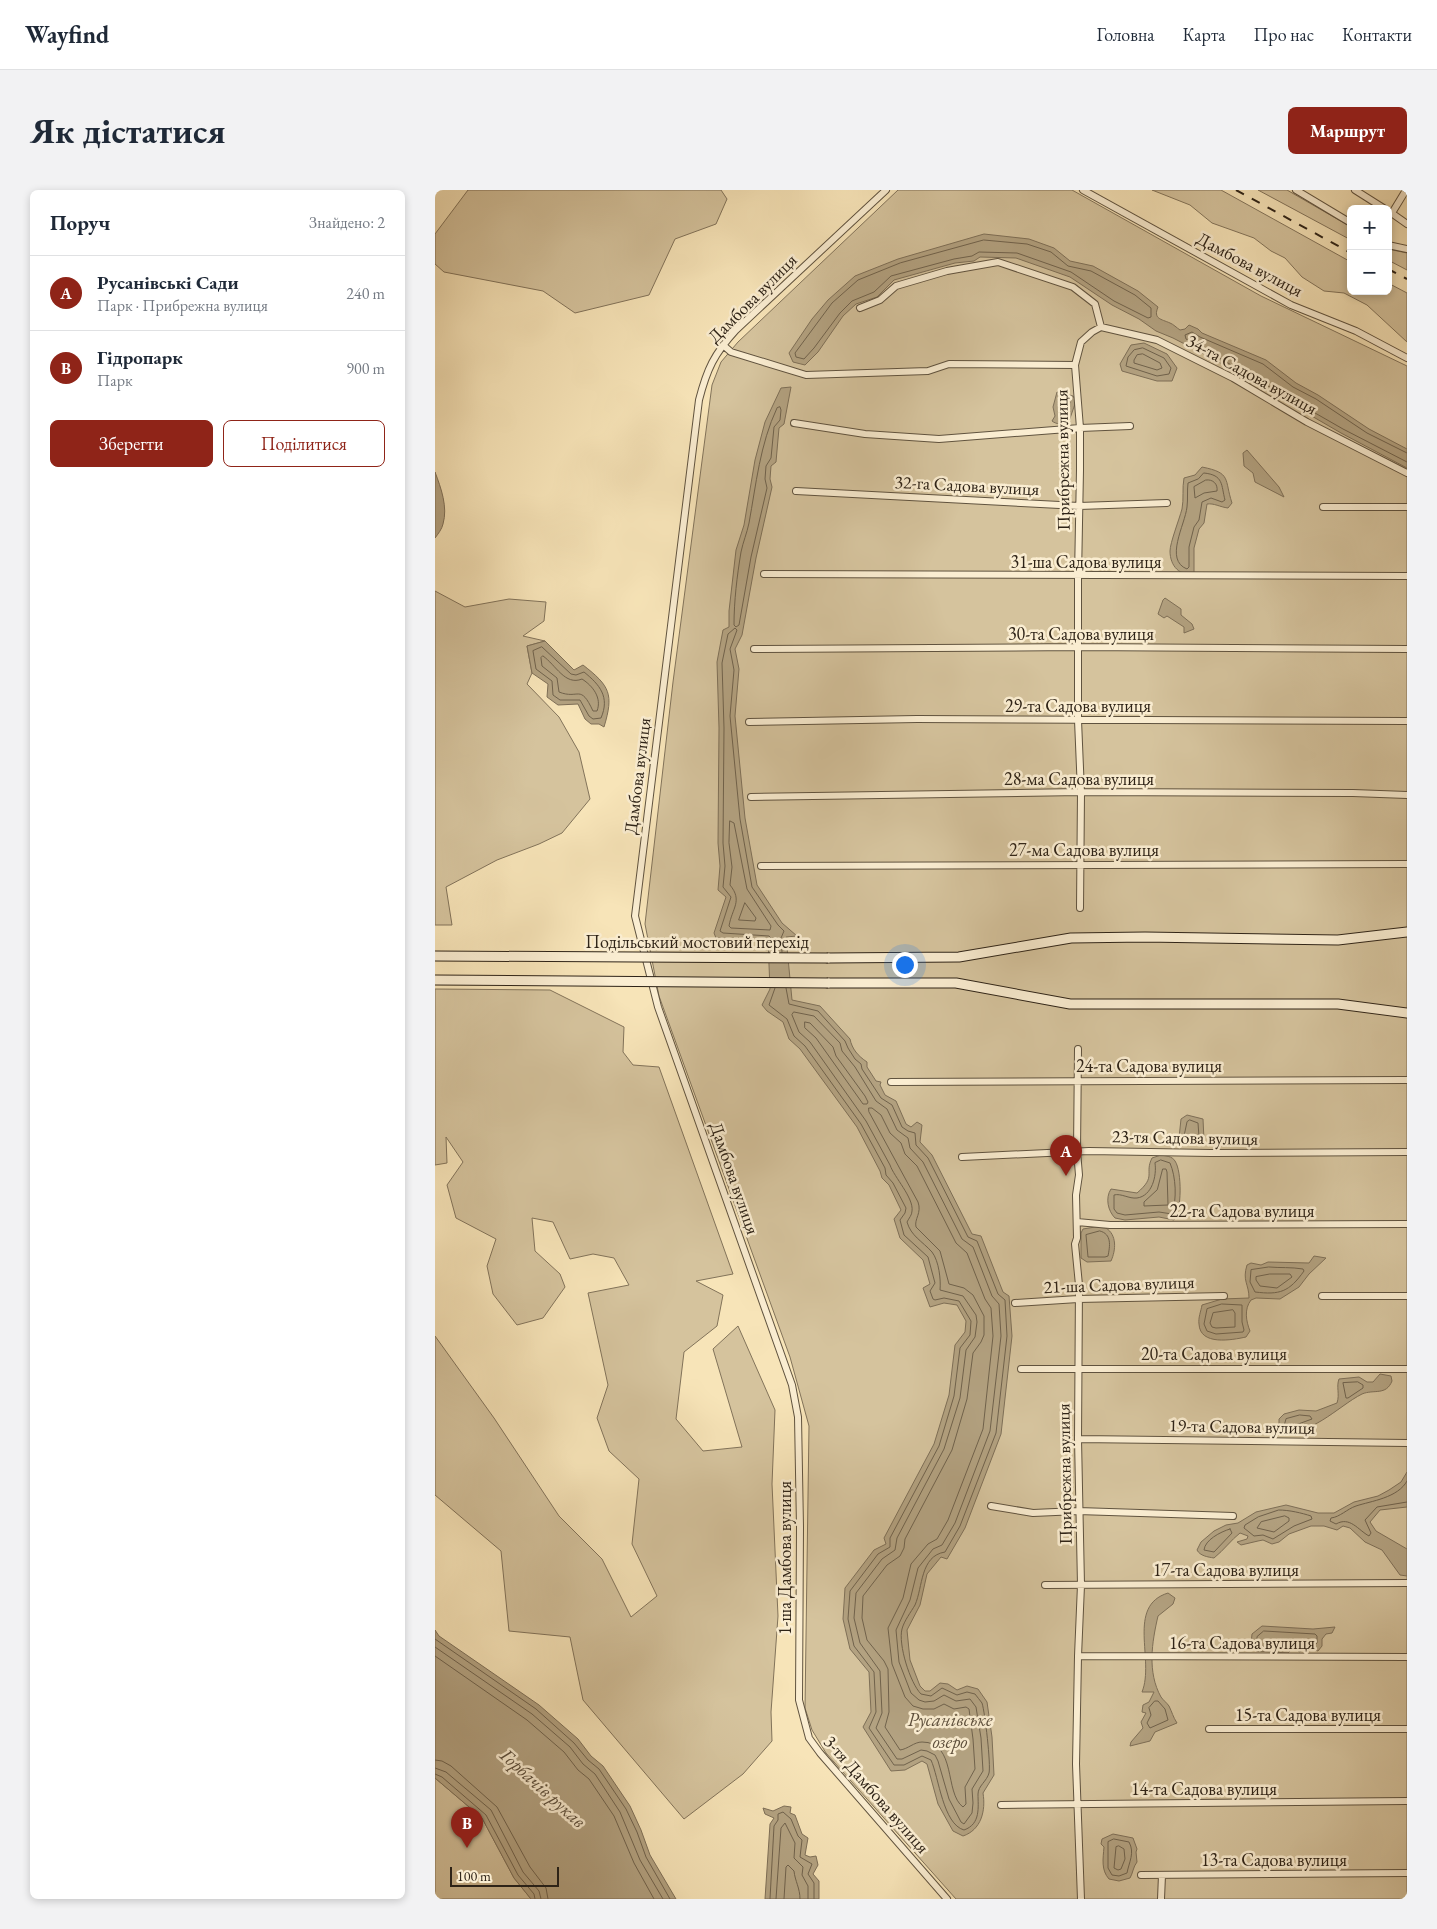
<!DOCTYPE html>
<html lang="uk">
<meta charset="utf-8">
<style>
:root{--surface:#fff;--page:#f2f2f3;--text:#1f2937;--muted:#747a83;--line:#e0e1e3;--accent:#8f2418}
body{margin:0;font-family:"EB Garamond",serif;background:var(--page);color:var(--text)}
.controls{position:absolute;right:15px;top:15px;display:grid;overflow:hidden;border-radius:8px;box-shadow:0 2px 8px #0003}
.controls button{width:45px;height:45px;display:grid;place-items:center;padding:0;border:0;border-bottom:1px solid var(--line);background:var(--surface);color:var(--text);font:25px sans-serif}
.scale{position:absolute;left:15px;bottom:12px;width:109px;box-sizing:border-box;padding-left:5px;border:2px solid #2e2317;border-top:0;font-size:14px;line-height:18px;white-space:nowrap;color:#2e2317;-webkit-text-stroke:4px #faedd1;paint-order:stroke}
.you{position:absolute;left:469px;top:774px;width:18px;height:18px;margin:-12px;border:4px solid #fff;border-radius:50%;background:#1a73e8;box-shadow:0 0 0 8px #1a73e833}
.badge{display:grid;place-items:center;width:32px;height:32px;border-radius:50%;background:var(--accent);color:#fff;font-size:16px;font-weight:700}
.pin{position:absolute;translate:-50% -41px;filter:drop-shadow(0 1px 2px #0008)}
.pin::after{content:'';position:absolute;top:26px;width:18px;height:15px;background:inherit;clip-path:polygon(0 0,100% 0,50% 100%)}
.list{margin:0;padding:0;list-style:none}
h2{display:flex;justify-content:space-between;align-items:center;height:65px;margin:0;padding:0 20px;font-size:21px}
h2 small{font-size:16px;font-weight:400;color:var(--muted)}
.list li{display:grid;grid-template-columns:32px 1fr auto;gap:15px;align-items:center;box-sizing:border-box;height:75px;padding:0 20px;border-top:1px solid var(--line)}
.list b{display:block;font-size:19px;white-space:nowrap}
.list p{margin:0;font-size:16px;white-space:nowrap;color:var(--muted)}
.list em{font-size:16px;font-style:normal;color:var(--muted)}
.actions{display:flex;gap:10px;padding:15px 20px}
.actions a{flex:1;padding:11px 0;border:1px solid var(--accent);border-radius:8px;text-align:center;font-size:18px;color:var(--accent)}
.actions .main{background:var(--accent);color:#fff}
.map{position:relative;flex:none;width:972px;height:1709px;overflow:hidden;border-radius:8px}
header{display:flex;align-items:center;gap:30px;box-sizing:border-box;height:70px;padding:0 25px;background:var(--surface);border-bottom:1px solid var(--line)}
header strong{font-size:24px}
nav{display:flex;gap:28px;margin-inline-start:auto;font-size:18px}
.intro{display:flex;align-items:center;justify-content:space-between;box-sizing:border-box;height:120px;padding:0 30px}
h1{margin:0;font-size:35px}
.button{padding:12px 22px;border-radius:8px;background:var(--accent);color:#fff;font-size:18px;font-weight:700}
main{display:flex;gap:30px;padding:0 30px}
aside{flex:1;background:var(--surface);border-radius:8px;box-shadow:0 2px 8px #0003}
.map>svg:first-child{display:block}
.green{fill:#d5c39d;stroke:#82735a}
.water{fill:#b3a281;stroke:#7e6f57}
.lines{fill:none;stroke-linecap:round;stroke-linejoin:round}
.shore{stroke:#70624c;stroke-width:1}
.street-casing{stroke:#60533f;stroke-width:8}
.secondary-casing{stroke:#2e2317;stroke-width:11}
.street{stroke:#faedd1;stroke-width:6}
.secondary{stroke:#faedd1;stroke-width:9}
.rail{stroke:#2e2317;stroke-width:2;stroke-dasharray:9 9;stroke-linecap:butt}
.secondary-bridge-casing{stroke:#2e2317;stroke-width:11;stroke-linecap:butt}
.secondary-bridge{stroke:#faedd1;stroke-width:9}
.labels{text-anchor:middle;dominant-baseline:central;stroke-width:5;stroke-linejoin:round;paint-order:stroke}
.street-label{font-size:18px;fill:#2e2317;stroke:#faedd1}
.water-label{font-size:19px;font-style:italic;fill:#5d4f3c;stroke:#faedd1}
</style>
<header>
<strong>Wayfind</strong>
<nav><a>Головна</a><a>Карта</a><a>Про нас</a><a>Контакти</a></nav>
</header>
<div class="intro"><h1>Як дістатися</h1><a class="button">Маршрут</a></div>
<main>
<aside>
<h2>Поруч<small>Знайдено: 2</small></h2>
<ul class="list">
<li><span class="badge">A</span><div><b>Русанівські Сади</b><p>Парк · Прибрежна вулиця</p></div><em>240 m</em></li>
<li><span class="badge">B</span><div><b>Гідропарк</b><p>Парк</p></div><em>900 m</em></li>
</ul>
<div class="actions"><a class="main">Зберегти</a><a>Поділитися</a></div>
</aside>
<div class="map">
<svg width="972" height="1709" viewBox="0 0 972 1709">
<rect width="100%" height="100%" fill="#f7e4b8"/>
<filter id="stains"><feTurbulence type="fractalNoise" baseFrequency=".004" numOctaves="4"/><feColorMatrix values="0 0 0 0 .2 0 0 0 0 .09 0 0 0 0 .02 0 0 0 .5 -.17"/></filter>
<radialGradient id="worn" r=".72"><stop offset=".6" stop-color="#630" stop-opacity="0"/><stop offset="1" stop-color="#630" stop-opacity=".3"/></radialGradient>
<path class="green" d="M33,0H286L292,9L281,34L240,49L214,105L140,123L108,101L9,82L0,74V44Z
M463,0H637L826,106L972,176V1709H521L391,1563L377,1540L370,1518L374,1236L355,1167L224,806L210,734L238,492L277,195L286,172L303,152Z
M717,0H786L916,72V101H953V93L972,103V152L932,115L909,103L889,101L867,87L850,68L836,61L819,48L777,33L755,15Z
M823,0H852L916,37V50Z
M953,59L972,63V80L953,70Z
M0,401L30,417L74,409L111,412L109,431L88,446L110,451L92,456L97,483L92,494L124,527L144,562L155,609L127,643L104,654L62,670L11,697L17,735H0Z
M0,799L115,800L189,837L188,862L198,875L224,877L298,1084L261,1091L288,1105L282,1136L249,1162L241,1229L268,1261L307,1257L278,1159L303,1136L340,1220L337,1294L343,1426L336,1522L337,1551L308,1584L249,1629L148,1510L135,1447L74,1441L66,1361L0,1305V1146L59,1228L124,1326L167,1369L196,1427L222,1406L197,1354L204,1289L174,1261L162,1228L173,1195L153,1103L194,1095L179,1068L158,1064L135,1069L118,1032L97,1028L100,1061L125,1084L130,1097L108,1128L82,1135L58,1104L52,1076L61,1049L21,1028L12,995L28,972L11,947L12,973L0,975Z
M0,1588L47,1628L79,1688L96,1709H0Z"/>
<path class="water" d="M549,44L594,49L619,58L635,71L658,76L703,101L723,117C718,129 726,129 735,133C738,134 742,138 745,140L750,139L754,135L763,139L767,143L831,170L861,193L883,205L934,239L972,259V278L906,243L775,167L738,148L721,141L704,129L677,115L635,87L581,68L545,67L539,71L520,73L459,90L442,107L421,114L408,126L383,162L370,175L358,172L354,163L377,129L393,110L420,86L463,69Z
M709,153L732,164L742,178L737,191H722L687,181L685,174L696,155Z
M356,197L349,234L344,238L341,272L336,276L335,289L337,297L321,368L307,445L300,459L304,479L300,526L310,628L322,695L347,733L362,746L351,747L357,810L385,816L415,849C417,859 423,866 432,872V877L441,891L446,892L445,895L450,905L461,911L471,934L476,937L482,932L487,935L485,952L497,965L537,1044L546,1046L568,1102L574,1106L577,1146L566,1244L530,1338L512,1369L506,1367L492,1384L485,1415L472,1440L475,1470L485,1496L490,1501H495L505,1493L513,1494L522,1500L532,1496L543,1499L552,1512L557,1547L559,1585L548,1603C551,1621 546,1640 528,1646L518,1641L503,1614L492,1574L487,1571L470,1580L456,1581L428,1537L436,1522L434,1482L415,1459L408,1429L410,1398L439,1360L451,1354L449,1348L499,1254L514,1205L520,1155L530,1142L531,1131L522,1115L509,1113L495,1117L488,1098L495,1094L488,1070L465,1048L459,1029L466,1020L454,995L447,988L445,981L422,937L365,859L354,849L348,832L332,821L327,815L335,799L333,751L281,748L279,743L291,707L283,700L285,676L283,653L284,538L282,472L288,440L294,437V421L301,360L309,335L320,270L330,232L346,198Z
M622,202L638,206L641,211L632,237C627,233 622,235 617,231L620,226L618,217Z
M812,260L844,297L849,307L820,292L818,283L809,276L808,263Z
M767,277C797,283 789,289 797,313L793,318C785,317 779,313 772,314L769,333L764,339L759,358V383C745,387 735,376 735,361C735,353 744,330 747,319C749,309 747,298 749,288L760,285Z
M0,282C6,298 13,317 8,334C7,339 3,344 0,348Z
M730,408L746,419V425L757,434L759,439L749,443V437L732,426L729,428L723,424L728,410Z
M110,451L139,480L148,475C175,496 179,504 169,537L164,534H156L150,529L143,514L123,515L112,507L113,494L97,483L92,456Z
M752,925L768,929L769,950C761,957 751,956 744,948L746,929Z
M726,965C731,966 737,966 740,971C747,981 747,1021 739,1030L724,1027L690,1030L680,1028C673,1021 670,1008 676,999L702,1003C722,986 709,984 717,968Z
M660,1037L671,1038C682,1045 681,1060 676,1071L652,1072L646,1068V1043L648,1039Z
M879,1066L891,1068L874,1084L864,1097L845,1109L821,1108L816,1110C809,1119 811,1131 815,1141L811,1147C797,1150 765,1156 764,1134C763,1128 766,1121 767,1115L787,1109L814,1108C814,1094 807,1091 812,1075L816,1073L826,1075L833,1072L874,1073Z
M945,1184L956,1186L957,1191C951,1206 939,1199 927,1204C903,1216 873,1250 844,1239V1229L849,1224L864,1220L881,1221L902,1213C905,1204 901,1197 904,1189L924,1187L932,1192H938Z
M972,1282V1317L945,1320L935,1332L941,1341L972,1359V1386L965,1385L947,1360L930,1352L915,1338L908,1336L902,1340L889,1336H876L854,1344L844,1352L837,1354L828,1350L823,1351L806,1355L802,1352L812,1349L813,1346L805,1343C796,1350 789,1360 779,1368C773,1367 765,1366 762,1360L766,1352L779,1341L791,1335L803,1333L821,1322L851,1315L883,1323H899L919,1312L943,1306L954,1300L966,1292Z
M733,1403L740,1408L738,1414L723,1426C717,1452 712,1482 726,1507C728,1510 732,1513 734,1516C737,1522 738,1527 742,1533L720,1542L715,1551L695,1556L696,1552L708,1538L706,1532L711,1523L707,1522L708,1515L714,1512L719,1502H707C720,1470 691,1416 733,1403Z
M827,1436L878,1439L900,1437L897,1443L891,1444L887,1449V1456L883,1461L873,1458L864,1462L860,1455L853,1463L821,1461L816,1454L817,1444Z
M0,1440L4,1446L104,1515L143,1549L156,1566L168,1576L195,1616L206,1640L215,1665L241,1709H96L79,1688L47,1628L0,1588Z
M349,1616L356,1617L355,1623L360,1625L367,1644L373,1648L370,1665L375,1667L381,1666L383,1675L378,1684L384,1691V1709H330L335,1634L339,1628L330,1624L328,1618L338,1621Z
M678,1644L698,1648L702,1659L701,1662L702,1672C698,1677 698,1683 695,1688L684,1691L674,1689C666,1680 668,1669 669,1657L666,1654L667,1649Z"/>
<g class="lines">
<path class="shore" d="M549,50L592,54L616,62L633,76L656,81L700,105L716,118V127L713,128L679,111L636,82L582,63L544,62L537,66L519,69L456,86L439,102L417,111L405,123L379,158L369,169L361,167L360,163L397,113L423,90L465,73Z
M708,158L729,168L736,178L734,184L722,186L691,176L693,167L699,160Z
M708,164L725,173L727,178L722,180L699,173V170L702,165Z
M628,208L635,212L632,222L627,229L625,227L624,216L626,210Z
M345,217L346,220L345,230L339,237L336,268L331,276L330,289L332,298L316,367L304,435L301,437L299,435C299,411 302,386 306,362C308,352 312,343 314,333C321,295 325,254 342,218Z
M972,263L932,243L881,209L858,197L828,174L765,147L757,142L750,145L751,149L908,239L972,272
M769,283C789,285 786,295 790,310L787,312L776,308L767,312L764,330L759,337L754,357V377L752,379C729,370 750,335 752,317C753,309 752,301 753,293L763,289Z
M771,290C778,289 783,294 782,301L769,303L760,308L759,297Z
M107,457L136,484L141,485L149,482C165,495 175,507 166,528L158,529L154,526L145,510H125L118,505L117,491L101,479L98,461Z
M108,466C121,475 130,496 147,489C158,496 167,508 162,521H158C145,493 144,510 124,502L122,488L107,476L106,468Z
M295,631L299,633L312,699L336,736L335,740L296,738L294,736C297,718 308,711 295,695L297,677L294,653Z
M310,713L321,728L320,731L304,730Z
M338,762V750L334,746L288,743L285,741L296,707L288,697L290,676L288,653L289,538L287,473L293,444L300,438L302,440L295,459L299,480L295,526L305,629L317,697L343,735L349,741L346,748L347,762
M340,798L334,815L352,829L359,846L370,856L426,934L450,978L451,985L458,993L471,1018L470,1023L465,1030L469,1045L493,1067L500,1093L495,1101L498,1109L500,1110L509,1108L524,1111L536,1131L535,1145L525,1158L519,1206L504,1256L455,1348V1357L443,1364L415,1401L413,1429L419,1456L439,1482L441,1522L434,1538L459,1575H469L487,1566L496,1570C504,1588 508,1634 529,1640C546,1634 543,1617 543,1604C543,1596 552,1591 554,1583C556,1575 550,1522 547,1513C545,1510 542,1507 540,1504L532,1502L522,1505L507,1498L496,1506L486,1504C475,1493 463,1454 467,1439C469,1431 476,1422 480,1415C488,1397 485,1366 510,1362L525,1336L561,1243L572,1146L570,1110L563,1104L542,1051L533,1047L493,968L481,955L480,943L473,941L467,937L457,915L446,908L427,879L426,874L420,869L413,858L410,851L383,821L354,814L351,798
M359,822L379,826L405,853L407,861L420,877L441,911L452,919L462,940L473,948L475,958L488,972L527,1049L538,1057L557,1106L564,1114L566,1146L555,1241L520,1333L507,1355L498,1359L483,1378L475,1410L461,1440L464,1472L476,1503L484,1510L490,1512L499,1511L509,1505L521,1511L535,1509L541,1517L546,1548L548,1581L537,1599L538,1613L537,1623L529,1634L526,1632L514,1609L503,1571L500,1565L492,1561L486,1560L467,1569H462L441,1538L447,1523L445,1481L425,1453L419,1428L421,1403L447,1369L460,1360L462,1348L509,1259L525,1208L531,1160L540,1147L542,1132L541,1125L528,1106L505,1100C506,1090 504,1071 497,1062C487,1051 476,1046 472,1032C474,1028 477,1025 477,1021C479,1008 459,987 455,975L431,931L375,852L364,842L357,825Z
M370,832L375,833L398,857L401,866L430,906L433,912L432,914H428L381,848L370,838Z
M434,918H437L446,925L455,943L466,953L470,964L482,976L521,1053L532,1063L550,1109L556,1118L558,1146L548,1239L513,1330L502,1349L493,1354L476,1374L468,1408L453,1438L457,1474L470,1507L478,1516L488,1519H499L509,1514L519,1519L531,1517L534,1519L538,1549L540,1579L530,1597L531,1614L528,1617C509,1603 522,1552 487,1552C479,1552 473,1559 465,1560L450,1537L454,1522L453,1479L449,1471L432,1450L427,1428L428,1406L452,1375L465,1366L469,1358L470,1349L517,1260L532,1209L538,1163L546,1152L549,1145V1126L538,1105L529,1098L514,1094L505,1061L481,1037C479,1029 487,1023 483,1012L434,922Z
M755,930L763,933L764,947L761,949H754L749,946L752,932Z
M726,970L735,973C741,987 742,1009 737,1024L724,1022L690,1025L682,1023L679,1019V1005C686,1003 694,1009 702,1008C717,1006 722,986 720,973Z
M728,979H731L732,982L733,1015L709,1016V1012L722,1000Z
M665,1041C677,1044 675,1056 673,1066L670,1067H653L651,1045Z
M834,1077C845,1078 856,1077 868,1079L869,1081C854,1102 845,1105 820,1102L815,1092L816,1080Z
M835,1084H855L857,1087L842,1098L825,1096L821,1090V1087Z
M787,1114L807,1115V1132L809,1140L808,1142L781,1144L772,1141L769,1134L772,1119Z
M798,1120L800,1123V1137L781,1138L777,1137L775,1133L778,1123Z
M923,1192L928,1195V1198L913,1208H911L908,1193Z
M865,1225L875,1226L877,1229L855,1237L849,1236L851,1229Z
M972,1291C963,1308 936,1311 921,1316C912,1319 905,1327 896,1328L895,1331L901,1334C915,1326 923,1340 934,1346L936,1343L930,1330L942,1317L972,1312
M844,1320C854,1320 867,1323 876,1326L877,1329L859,1336L838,1349L828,1345L819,1346L809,1338L810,1335L823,1327Z
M850,1326L854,1328V1331L839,1342L822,1338L826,1332Z
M795,1339L797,1343L779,1362L769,1360C770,1350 785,1342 795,1339Z
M829,1441L880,1444L882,1446V1453L880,1455L874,1454L868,1455L860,1450L850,1458L824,1456L822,1453V1447Z
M0,1449L101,1519L139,1553L153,1570L164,1579L191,1619L202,1642L211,1667L235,1709
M0,1457L97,1524L135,1557L148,1574L160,1584L185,1622L205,1670L228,1709
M0,1466L92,1530L129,1562L143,1580L154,1589L179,1626L199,1673L219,1709
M720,1511H723L730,1519L733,1530L715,1538L712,1533L716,1525L714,1518Z
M0,1570L7,1571L16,1576L62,1617L95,1677L111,1698L113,1709
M0,1578L11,1582L56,1620L88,1682L104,1701L106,1709
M0,1584L7,1587L51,1625L83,1685L99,1704L100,1709
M679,1649L694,1652C700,1663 694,1672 692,1683L684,1686L677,1685L673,1678V1652Z
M684,1656L689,1659L690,1669L686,1679L683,1680L679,1678L681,1657Z
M335,1709L339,1636L343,1630V1624L348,1622L356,1629L363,1646L367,1650L365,1667L377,1674L373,1684L379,1693V1709
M341,1709L346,1638L350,1633L360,1653L359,1668L368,1677L367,1685L373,1696V1709
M349,1709L351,1677L353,1675L359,1681C360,1691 365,1698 365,1709"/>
<g class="street-casing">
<path id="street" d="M451,0L301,140C279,164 272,179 264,210L200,726L223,817L357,1195L363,1227L365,1337L364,1510L374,1548L385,1563L512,1709
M648,0L856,115L921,141L972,168
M861,0L916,33
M920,0L950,19
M955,22L972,34
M957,23L971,0
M953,55L972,59
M425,118L445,110L461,96L512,81L563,72L638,97L660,114L666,137
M288,155L296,162L371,185L493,181L514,174L640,175
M359,233L430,244L504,249L645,238L695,236
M361,301L644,316L732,313
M888,317H972
M329,384L972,386
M319,459L644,457L972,459
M314,532L482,529L972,531
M316,607L646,602L918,603L972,605
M326,676L972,674
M645,718L646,602L643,530V386L645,280V238L640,175L646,152L657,142L666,137L722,150L798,188L872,232L972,283
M643,859L642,961L644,985L641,1005L642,1048L640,1054L644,1095L643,1249L646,1395L643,1466L641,1574L646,1709
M456,892L972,890
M527,967L654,961L776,963L972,962
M642,1032L675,1035L972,1034
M887,1106H972
M580,1113L643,1109L789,1106
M586,1179H972
M643,1249L972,1253
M556,1316L598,1323L643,1321L798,1326
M610,1395L972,1393
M643,1466L972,1467
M774,1539H972
M566,1615L972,1611
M706,1685L972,1683
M726,1709L727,1685"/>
</g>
<g class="secondary-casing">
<path id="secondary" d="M393,768L524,767L636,748L710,747L903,750L972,742
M393,793H521L635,814H903L972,823"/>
</g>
<use href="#street" class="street"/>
<use href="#secondary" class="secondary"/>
<path class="rail" d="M801,0L916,63
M953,79L972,89"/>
<g class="secondary-bridge-casing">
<path id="secondary-bridge" d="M0,766L393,768
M0,790L393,793"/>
</g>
<use href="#secondary-bridge" class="secondary-bridge"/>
</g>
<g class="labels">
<g class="street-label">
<text transform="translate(815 74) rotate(28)">Дамбова вулиця</text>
<text transform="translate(317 108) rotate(-45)">Дамбова вулиця</text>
<text transform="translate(817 184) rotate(29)">34-та Садова вулиця</text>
<text transform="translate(627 270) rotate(-91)">Прибрежна вулиця</text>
<text transform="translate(532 295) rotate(3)">32-га Садова вулиця</text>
<text x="651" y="371">31-ша Садова вулиця</text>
<text x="646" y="443">30-та Садова вулиця</text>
<text x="643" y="515">29-та Садова вулиця</text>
<text transform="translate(202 586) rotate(-83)">Дамбова вулиця</text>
<text x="644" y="588">28-ма Садова вулиця</text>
<text x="649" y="659">27-ма Садова вулиця</text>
<text x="262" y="751">Подільський мостовий перехід</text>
<text x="714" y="875">24-та Садова вулиця</text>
<text transform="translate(750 947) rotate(1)">23-тя Садова вулиця</text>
<text transform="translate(300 988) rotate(71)">Дамбова вулиця</text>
<text x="807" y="1020">22-га Садова вулиця</text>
<text transform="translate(684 1094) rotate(-2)">21-ша Садова вулиця</text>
<text x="779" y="1163">20-та Садова вулиця</text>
<text transform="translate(807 1236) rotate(1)">19-та Садова вулиця</text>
<text transform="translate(629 1284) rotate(-91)">Прибрежна вулиця</text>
<text transform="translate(349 1368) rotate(-90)">1-ша Дамбова вулиця</text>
<text x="791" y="1379">17-та Садова вулиця</text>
<text x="807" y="1452">16-та Садова вулиця</text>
<text x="873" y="1524">15-та Садова вулиця</text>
<text x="769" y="1598">14-та Садова вулиця</text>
<text transform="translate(442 1604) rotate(49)">3-тя Дамбова вулиця</text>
<text x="839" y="1669">13-та Садова вулиця</text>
</g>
<g class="water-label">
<text x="515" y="1529">Русанівське<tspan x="515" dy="22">озеро</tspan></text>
<text transform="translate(108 1598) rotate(42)">Горбачів рукав</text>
</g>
</g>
<rect width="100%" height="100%" filter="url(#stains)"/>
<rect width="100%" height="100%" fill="url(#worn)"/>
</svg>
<div class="controls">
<button>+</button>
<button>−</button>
</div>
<div class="scale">100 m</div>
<div class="you"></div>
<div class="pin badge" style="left:631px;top:986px">A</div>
<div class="pin badge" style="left:32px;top:1658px">B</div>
</div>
</main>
